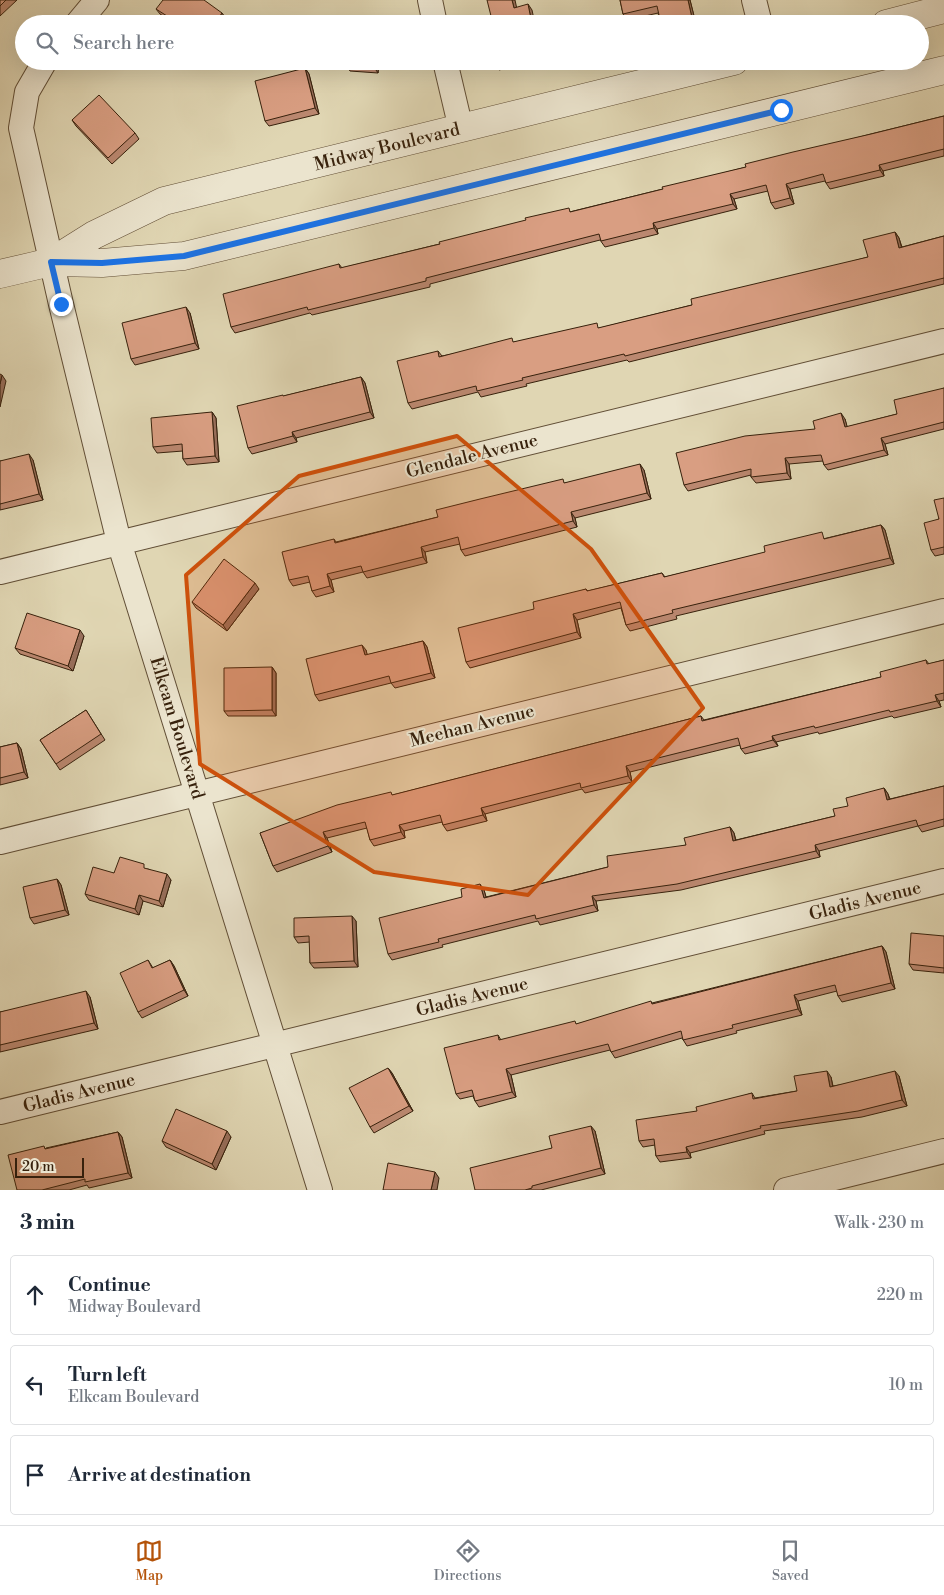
<!DOCTYPE html>
<meta charset="utf-8">
<style>
:root{--surface:#fff;--page:#f2f2f3;--text:#1f2937;--muted:#747a83;--line:#e0e1e3;--accent:#b45309}
body{margin:0;font-family:"Libre Bodoni",serif;background:var(--page);color:var(--text)}
.scale{position:absolute;left:15px;bottom:12px;width:69px;box-sizing:border-box;padding-left:5px;border:2px solid #37210c;border-top:0;font-size:14px;line-height:18px;white-space:nowrap;color:#37210c;-webkit-text-stroke:4px #ebe4ce;paint-order:stroke}
.stop{position:absolute;width:15px;height:15px;margin:-11px;border:4px solid #1a73e8;border-radius:50%;background:#fff}
.stop.end{background:#1a73e8;border-color:#fff;box-shadow:0 1px 5px #0008}
.list{margin:0;padding:0;list-style:none}
h2{display:flex;justify-content:space-between;align-items:center;height:65px;margin:0;padding:0 20px;font-size:21px}
h2 small{font-size:16px;font-weight:400;color:var(--muted)}
.list li{display:grid;grid-template-columns:32px 1fr auto;gap:15px;align-items:center;box-sizing:border-box;height:80px;margin:0 10px 10px;padding:0 10px;border:1px solid var(--line);border-radius:5px}
.list b{display:block;font-size:19px;white-space:nowrap}
.list p{margin:0;font-size:16px;white-space:nowrap;color:var(--muted)}
.list em{font-size:16px;font-style:normal;color:var(--muted)}
.icon{flex:none;width:28px;height:28px;fill:none;stroke:currentColor;stroke-width:2;stroke-linecap:round;stroke-linejoin:round}
.map{position:relative;flex:none;width:944px;height:1190px;overflow:hidden}
.search{position:absolute;background:var(--surface);box-shadow:0 5px 20px #0002;left:15px;right:15px;top:15px;height:55px;display:flex;align-items:center;gap:12px;box-sizing:border-box;padding:0 18px;border-radius:28px;color:var(--muted);font-size:19px}
.sheet{height:335px;background:var(--surface)}
nav{display:flex;justify-content:space-around;align-items:center;box-sizing:border-box;height:70px;border-top:1px solid var(--line);background:var(--surface);font-size:14px;color:var(--muted)}
nav a{display:grid;justify-items:center;gap:2px}
nav .on{color:var(--accent)}
.map>svg:first-child{display:block}
.lines{fill:none;stroke-linecap:round;stroke-linejoin:round}
.minor-casing{stroke:#614e36;stroke-width:26}
.tertiary-casing{stroke:#614e36;stroke-width:29}
.minor{stroke:#ebe4ce;stroke-width:24}
.tertiary{stroke:#ebe4ce;stroke-width:28}
.wall{fill:#bb8870;stroke:#37210c}
.shaded-wall{fill:#986f5b;stroke:#37210c}
.building{fill:#d99e82;stroke:#37210c}
.route{stroke:#1a73e8;stroke-width:6}
.marked{fill:#cd510c;fill-opacity:0.2;stroke:#cd510c;stroke-width:4;stroke-linejoin:round}
.labels{text-anchor:middle;dominant-baseline:central;stroke-width:4;stroke-linejoin:round;paint-order:stroke}
.street-label{font-size:18px;fill:#37210c;stroke:#ebe4ce}
</style>
<div class="map">
<svg width="944" height="1190" viewBox="0 0 944 1190">
<rect width="100%" height="100%" fill="#e0d6b3"/>
<filter id="stains"><feTurbulence type="fractalNoise" baseFrequency=".004" numOctaves="4"/><feColorMatrix values="0 0 0 0 .2 0 0 0 0 .09 0 0 0 0 .02 0 0 0 .5 -.17"/></filter>
<radialGradient id="worn" r=".72"><stop offset=".6" stop-color="#630" stop-opacity="0"/><stop offset="1" stop-color="#630" stop-opacity=".3"/></radialGradient>
<g class="lines">
<g class="minor-casing">
<path id="minor" d="M430,0L435,24
M754,0L760,24
M77,24L97,0
M45,61L27,92L21,128L61,304L119,542L320,1190
M445,61L461,129
M0,572L944,341
M0,842L944,611
M0,1112L944,881
M786,1190L944,1151"/>
</g>
<g class="tertiary-casing">
<path id="tertiary" d="M886,24L944,9
M51,262L94,235L164,201L734,61
M0,274L51,262L102,263L184,256L944,70"/>
</g>
<use href="#minor" class="minor"/>
<use href="#tertiary" class="tertiary"/>
</g>
<path class="wall" d="M0,0H17L0,16Z
M620,0H690L696,24H661L658,13L628,20L623,14Z
M156,9L222,13L226,19L166,18L160,14Z
M379,61L378,73L350,71L346,65Z
M494,61H534L499,70L495,64Z
M305,68L309,74L319,114L269,126L265,121Z
M944,116V156L883,171L884,176L830,189L826,183L825,181L790,189L794,204L775,209L771,203L768,191L734,199L737,209L657,229L658,234L605,247L600,240L430,284V287L312,315L310,313L235,333L231,327L339,264L342,268L663,189L871,134Z
M72,120L135,133L139,139L112,164L76,126Z
M895,232L899,238L902,247L944,236V284L629,362L627,360L526,384L527,386L481,397L478,392L412,409L408,403L438,351L442,356L515,342L600,328L692,305L868,257Z
M190,313L199,349L135,365L131,359Z
M361,377L365,383L374,418L296,438L297,442L252,454L248,448L284,396Z
M944,388V429L885,444L888,455L828,470L824,465L823,461L789,464L791,479L756,483L751,477V475L688,491L684,485L815,429L845,419L847,427L897,414Z
M212,412L216,418L219,462L187,465L183,459V451L157,453L153,447Z
M33,460L43,500L0,510V461Z
M644,470L651,499L575,518L577,527L465,556L461,550L460,544L425,552L427,563L367,578L363,572L331,580L334,592L316,597L312,591L310,582L293,586L289,580L334,539L336,542L438,517L565,483Z
M944,498V554L935,556L931,550Z
M881,525L885,530L894,564L676,616L677,619L630,631L626,625L621,608L577,620L581,638L470,668L466,662L534,609L586,589L588,591L662,573L665,577Z
M259,589L227,631L196,608L192,602Z
M84,636L73,671L20,654L15,648Z
M423,641L427,647L435,678L395,688L391,683L319,701L315,695L366,650L367,655Z
M926,660L929,664L944,660V700L939,701L941,707L894,718L892,716L819,734L818,732L776,742L778,746L745,754L741,749L740,745L630,772L632,782L585,793L582,789L485,814L487,821L447,831L443,825L442,822L404,831L405,838L374,846L370,840L367,828L327,838L332,852L277,872L273,866L260,833L393,795L701,716L704,720L881,677Z
M272,667L276,673V716H228L224,711Z
M86,710L105,740L60,770L40,740Z
M17,743L21,749L28,778L0,785V747Z
M944,786V826L922,832L918,826L819,851L820,857L681,890L596,901L598,911L540,925L538,921L442,945L443,947L392,960L388,954L462,897L484,890L486,897L608,867L686,845L730,827L734,833L736,840L835,816L848,806L884,788L888,794L890,799Z
M148,869L171,880L163,907L143,901L139,915L89,900L85,894L114,873Z
M57,879L61,885L69,915L34,924L30,918Z
M356,921L358,967L314,968L310,963V942L298,943L294,937Z
M944,936V973L913,970L909,964Z
M882,946L886,952L895,989L842,1002L838,996L837,991L798,1001L802,1015L736,1031L737,1033L687,1046L682,1038L615,1058L610,1050L511,1075L516,1097L479,1107L475,1101L473,1096L460,1099L456,1094L498,1035L501,1040L577,1024L652,1003Z
M148,960L153,968L170,960L174,966L188,996L142,1018L138,1012Z
M90,997L98,1029L0,1052V1012Z
M388,1068L392,1073L413,1111L374,1133L370,1127Z
M899,1076L907,1106L862,1117L764,1131L765,1134L690,1153L691,1158L660,1162L656,1156L655,1145L643,1147L639,1141L697,1111L752,1093L755,1098L797,1091L831,1077L833,1086Z
M595,1131L605,1174L541,1190H475L552,1148Z
M118,1132L122,1137L132,1178L89,1188L87,1185L69,1190H17L46,1148Z
M231,1137L216,1170L166,1147L162,1141Z"/>
<path class="shaded-wall" d="M512,0H515L518,14L514,8Z
M688,0H690L696,24L692,18Z
M528,4L532,10L535,24H532Z
M222,13L226,19L223,24H220L217,20Z
M378,18L382,24H377Z
M185,61H191L188,66Z
M374,61H379L378,73L374,67Z
M305,68L309,74L319,114L315,108Z
M879,165L883,171L884,176L880,170Z
M786,184L790,189L794,204L790,198Z
M730,194L734,199L737,209L733,204Z
M653,223L657,229L658,234L654,228Z
M895,232L899,238L903,253L899,248Z
M186,307L190,313L199,349L195,343Z
M2,375L6,381L0,407V384Z
M361,377L365,383L374,418L370,412Z
M212,412L216,418L219,462L215,456Z
M841,413L845,419L849,433L845,427Z
M292,432L296,438L297,442L293,436Z
M881,438L885,444L888,455L884,450Z
M29,454L33,460L43,500L39,494Z
M785,458L789,464L791,479L787,473Z
M640,464L644,470L651,499L647,493Z
M571,512L575,518L577,527L573,521Z
M881,525L885,530L894,564L890,558Z
M421,547L425,552L427,563L423,557Z
M327,574L331,580L334,592L330,586Z
M255,583L259,589L227,631L223,625Z
M573,614L577,620L581,638L577,632Z
M80,630L84,636L73,671L68,666Z
M423,641L427,647L435,678L431,673Z
M362,645L366,650L369,661L365,655Z
M272,667L276,673V716L272,710Z
M935,695L939,701L941,707L937,701Z
M772,736L776,742L778,746L773,740Z
M17,743L21,749L28,778L24,772Z
M626,766L630,772L632,782L628,776Z
M884,788L888,794L891,806L887,800Z
M481,808L485,814L487,821L483,815Z
M399,825L404,831L405,838L401,832Z
M730,827L734,833L737,847L733,841Z
M323,832L327,838L332,852L328,846Z
M815,845L819,851L820,857L816,851Z
M167,874L171,880L163,907L159,901Z
M57,879L61,885L69,915L65,910Z
M480,884L484,890L488,904L484,898Z
M139,895L143,901L139,915L135,909Z
M592,896L596,901L598,911L594,905Z
M352,916L356,921L358,967L354,961Z
M882,946L886,952L895,989L891,983Z
M170,960L174,966L188,996L184,990Z
M86,991L90,997L98,1029L94,1023Z
M794,995L798,1001L802,1015L798,1009Z
M388,1068L392,1073L413,1111L409,1106Z
M506,1069L511,1075L516,1097L512,1092Z
M827,1071L831,1077L834,1093L830,1087Z
M895,1071L899,1076L907,1106L902,1100Z
M591,1126L595,1131L605,1174L601,1168Z
M227,1131L231,1137L216,1170L212,1164Z
M118,1132L122,1137L132,1178L128,1173Z
M686,1147L690,1153L691,1158L687,1152Z
M435,1172L439,1178L437,1190H431Z"/>
<path class="building" d="M0,0H6L0,6Z
M163,0H204L222,13L217,20L222,24H162L167,16L156,9Z
M487,0H512L514,8L528,4L532,24H493Z
M620,0H688L692,18L668,24H661L657,6L623,14Z
M350,16L378,18L377,24H350Z
M346,61H374V67L346,65Z
M494,61H507L495,64Z
M305,68L315,108L265,121L255,81Z
M99,95L135,133L108,158L72,120Z
M944,116V149L879,165L880,170L826,183L823,174L786,184L790,198L771,203L766,185L730,194L733,204L653,223L654,228L601,241L599,234L426,278V281L308,310L307,307L231,327L223,294L339,264L340,268L440,244L439,242L526,220L525,218L569,208L570,212L663,189L662,187L746,167L745,164L793,152L871,134Z
M895,232L899,248L944,236V278L625,356L624,354L522,378L523,380L477,391L476,386L408,403L397,361L438,351L439,357L512,338L513,342L597,323L598,328L692,305L691,299L868,257L863,240Z
M186,307L195,343L131,359L122,323Z
M0,374L2,375L0,384Z
M361,377L370,412L292,432L293,436L248,448L237,406L283,395V396Z
M944,388V422L881,438L884,450L824,465L821,455L785,458L787,473L751,477V469L684,485L676,453L745,436L815,429L813,421L841,413L845,427L897,414L894,400Z
M212,412L215,456L183,459L182,444L153,447L151,418Z
M29,454L39,494L0,504V461Z
M640,464L647,493L571,512L573,521L461,550L458,537L421,547L423,557L363,572L361,566L327,574L330,586L312,591L308,576L289,580L282,552L334,539L335,543L438,517L436,510L480,499L563,479L564,483Z
M944,498V547L931,550L924,523L939,519L934,500Z
M881,525L890,558L672,610L673,613L626,625L620,602L573,614L577,632L466,662L458,628L534,609L533,602L586,589L587,591L662,573L664,577L765,552L764,546L822,532L824,539Z
M224,559L255,583L223,625L192,602Z
M27,613L80,630L68,666L15,648Z
M423,641L431,673L391,683L389,676L315,695L306,659L362,645L365,655Z
M926,660L927,664L944,660V693L935,695L937,701L890,712L889,710L815,728L814,726L772,736L773,740L741,749L738,738L626,766L628,776L581,788L580,783L481,808L483,815L443,825L440,815L399,825L401,832L370,840L365,822L323,832L328,846L273,866L260,833L337,805L391,792L392,795L701,716L702,721L881,677L880,672Z
M272,667V710L224,711V668Z
M86,710L101,734L56,764L40,740Z
M17,743L24,772L0,778V747Z
M944,786V819L918,826L916,820L815,845L816,851L677,884L592,896L594,905L536,919L535,915L438,939L439,942L388,954L379,918L462,897L461,889L480,884L484,898L608,867L607,856L686,845L684,838L730,827L733,841L835,816L833,809L848,806L846,798L884,788L887,800Z
M120,857L144,864V868L167,874L159,901L139,895L135,909L85,894L93,867L114,873Z
M57,879L65,910L30,918L23,887Z
M352,916L354,961L310,963L309,936L294,937V918Z
M911,933L944,936V968L909,964Z
M882,946L891,983L838,996L835,985L794,995L798,1009L732,1025L733,1028L683,1040L681,1031L611,1052L608,1044L506,1069L512,1092L475,1101L472,1090L456,1094L444,1048L498,1035L499,1040L575,1021L576,1024L651,1001L652,1004Z
M148,960L152,968L170,960L184,990L138,1012L120,973Z
M86,991L94,1023L0,1045V1012Z
M388,1068L409,1106L370,1127L349,1088Z
M827,1071L830,1087L895,1071L902,1100L858,1111L760,1126L761,1128L686,1147L687,1152L656,1156L654,1139L639,1141L636,1120L697,1111L696,1107L752,1093L753,1099L797,1091L794,1076Z
M176,1109L227,1131L212,1164L162,1141Z
M591,1126L601,1168L532,1186V1188L525,1190H475L470,1168L552,1148L549,1136Z
M118,1132L128,1173L85,1182V1179L42,1190H17L8,1155L44,1146L45,1149Z
M388,1163L435,1172L431,1190H383Z"/>
<g class="lines">
<path class="route" d="M61,304L51,262L102,263L184,256L781,110"/>
</g>
<path class="marked" d="M457,436L591,549L703,708L528,895L374,872L200,764L186,575L299,476Z"/>
<g class="labels">
<g class="street-label">
<text transform="translate(387 147) rotate(-14)">Midway Boulevard</text>
<text transform="translate(472 456) rotate(-14)">Glendale Avenue</text>
<text transform="translate(472 726) rotate(-14)">Meehan Avenue</text>
<text transform="translate(177 728) rotate(73)">Elkcam Boulevard</text>
<text transform="translate(865 901) rotate(-14)">Gladis Avenue</text>
<text transform="translate(472 997) rotate(-14)">Gladis Avenue</text>
<text transform="translate(79 1093) rotate(-14)">Gladis Avenue</text>
</g>
</g>
<rect width="100%" height="100%" filter="url(#stains)"/>
<rect width="100%" height="100%" fill="url(#worn)"/>
</svg>
<div class="scale">20 m</div>
<div class="stop" style="left:781px;top:110px"></div>
<div class="stop end" style="left:61px;top:304px"></div>
<div class="search"><svg class="icon" aria-label="search" viewBox="0 0 24 24"><circle cx="10" cy="10" r="6"/><path d="M15 15l6 6"/></svg>Search here</div>
</div>
<section class="sheet">
<h2>3 min<small>Walk · 230 m</small></h2>
<ul class="list">
<li><svg class="icon" aria-label="ahead" viewBox="0 0 24 24"><path d="M12 20V5M6 11l6-6 6 6"/></svg><div><b>Continue</b><p>Midway Boulevard</p></div><em>220 m</em></li>
<li><svg class="icon" aria-label="left" viewBox="0 0 24 24"><path d="M17 20v-9H6M10 6l-5 5 5 5"/></svg><div><b>Turn left</b><p>Elkcam Boulevard</p></div><em>10 m</em></li>
<li><svg class="icon" aria-label="arrive" viewBox="0 0 24 24"><path d="M6 21V4h12l-3 4 3 4H6"/></svg><div><b>Arrive at destination</b></div></li>
</ul>
</section>
<nav>
<a class="on"><svg class="icon" aria-label="map" viewBox="0 0 24 24"><path d="M3 6l6-2 6 2 6-2v14l-6 2-6-2-6 2zM9 4v14M15 6v14"/></svg>Map</a>
<a><svg class="icon" aria-label="directions" viewBox="0 0 24 24"><path d="M12 3l9 9-9 9-9-9zM9 14v-3h6M13 9l2 2-2 2"/></svg>Directions</a>
<a><svg class="icon" aria-label="saved" viewBox="0 0 24 24"><path d="M7 4h10v16l-5-4-5 4z"/></svg>Saved</a>
</nav>
